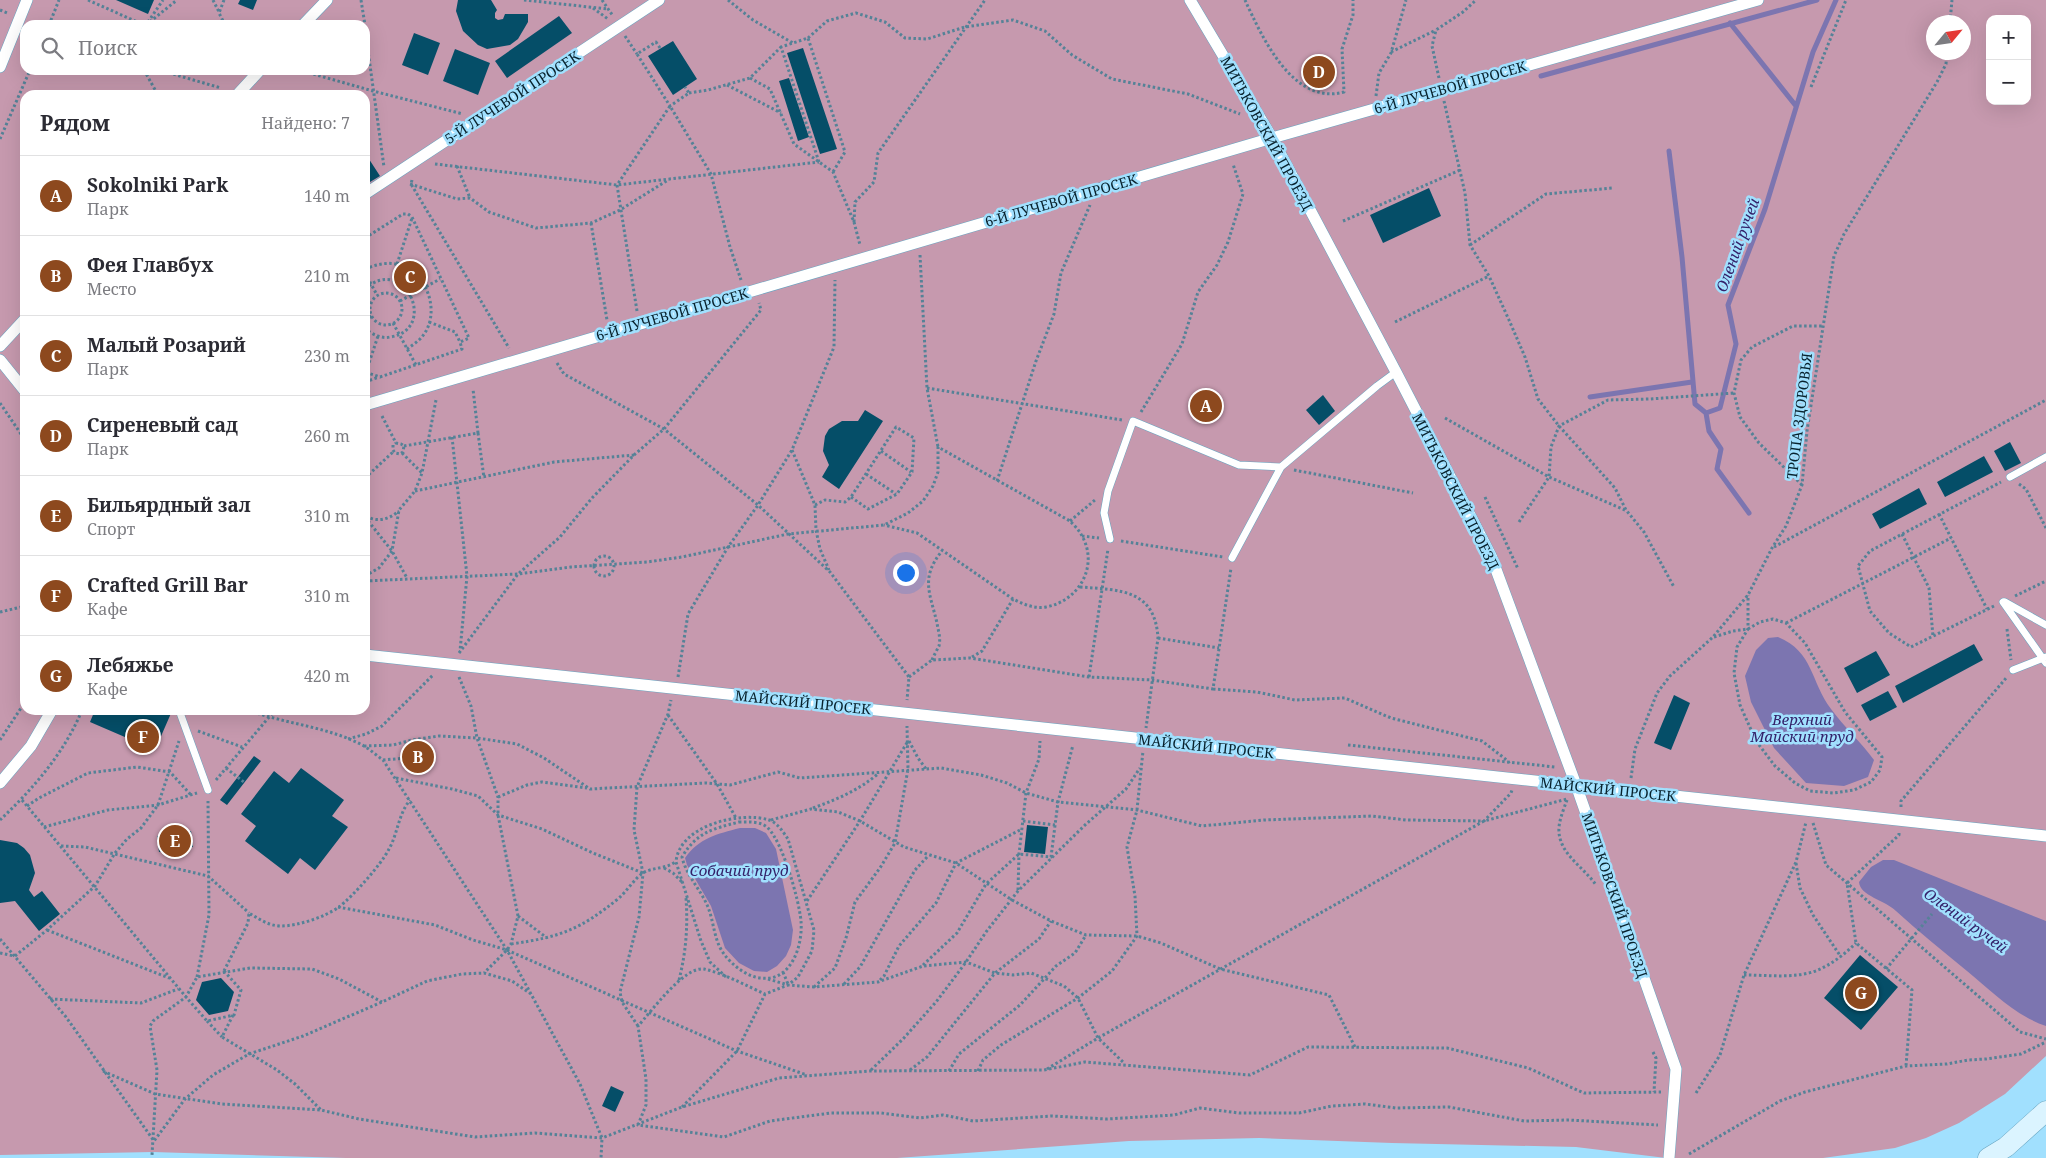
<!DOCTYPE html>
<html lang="ru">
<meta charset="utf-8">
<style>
:root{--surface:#fff;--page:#f2f2f3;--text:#2b2b33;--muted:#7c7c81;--line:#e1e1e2;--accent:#8d491e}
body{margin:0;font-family:"Noto Serif",serif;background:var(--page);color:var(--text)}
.controls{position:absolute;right:15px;top:15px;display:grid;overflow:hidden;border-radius:10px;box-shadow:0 5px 20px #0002}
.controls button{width:45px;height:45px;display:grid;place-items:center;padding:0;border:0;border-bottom:1px solid var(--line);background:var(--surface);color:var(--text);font:25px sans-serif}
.compass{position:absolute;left:1926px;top:15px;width:45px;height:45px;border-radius:50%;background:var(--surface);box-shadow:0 5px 20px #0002;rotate:61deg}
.you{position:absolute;left:905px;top:572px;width:18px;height:18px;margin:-12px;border:4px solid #fff;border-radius:50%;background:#1a73e8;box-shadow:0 0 0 8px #1a73e833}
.badge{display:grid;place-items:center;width:32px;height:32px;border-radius:50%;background:var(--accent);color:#fff;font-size:16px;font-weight:700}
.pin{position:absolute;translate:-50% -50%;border:2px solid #fff;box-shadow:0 1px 5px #0006}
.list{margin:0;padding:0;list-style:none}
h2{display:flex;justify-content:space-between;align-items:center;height:65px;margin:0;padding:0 20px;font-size:21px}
h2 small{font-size:16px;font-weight:400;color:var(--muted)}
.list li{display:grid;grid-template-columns:32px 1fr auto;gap:15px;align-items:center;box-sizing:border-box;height:80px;padding:0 20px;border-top:1px solid var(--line)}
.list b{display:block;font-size:19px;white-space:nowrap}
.list p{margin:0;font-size:16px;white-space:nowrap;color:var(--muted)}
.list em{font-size:16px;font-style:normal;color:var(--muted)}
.icon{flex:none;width:28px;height:28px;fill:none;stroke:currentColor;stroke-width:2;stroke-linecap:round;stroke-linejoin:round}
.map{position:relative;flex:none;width:2046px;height:1158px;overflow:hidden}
.search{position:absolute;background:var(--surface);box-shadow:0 5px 20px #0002;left:20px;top:20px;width:350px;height:55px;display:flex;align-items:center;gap:12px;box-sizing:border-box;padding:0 18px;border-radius:15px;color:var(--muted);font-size:19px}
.panel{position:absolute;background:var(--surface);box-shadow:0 5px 20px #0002;left:20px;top:90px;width:350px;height:625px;border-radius:15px}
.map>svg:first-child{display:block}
.green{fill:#c699ae;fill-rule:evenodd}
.water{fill:#7c75b0}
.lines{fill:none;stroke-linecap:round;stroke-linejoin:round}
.stream{stroke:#7c75b0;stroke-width:5}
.building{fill:#054e68}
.service-casing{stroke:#67a4c1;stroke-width:8}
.pedestrian-casing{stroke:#67a4c1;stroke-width:12}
.secondary-casing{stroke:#67a4c1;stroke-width:21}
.path{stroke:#558297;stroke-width:3;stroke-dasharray:2.5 2.5;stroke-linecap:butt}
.service{stroke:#fff;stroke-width:7}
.pedestrian{stroke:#fff;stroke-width:11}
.secondary{stroke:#dbf4ff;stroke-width:20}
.labels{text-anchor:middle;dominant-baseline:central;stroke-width:5;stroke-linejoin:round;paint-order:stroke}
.street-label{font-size:14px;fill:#08222d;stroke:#a1e0fe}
.water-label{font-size:15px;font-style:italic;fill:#34226a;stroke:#a1e0fe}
</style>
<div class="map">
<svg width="2046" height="1158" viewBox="0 0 2046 1158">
<rect width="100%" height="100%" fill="#a1e0fe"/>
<path class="green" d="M0,0H2046V1056L2005,1094L1959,1123L1926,1138L1895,1148L1823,1158H1666L1576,1147L1392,1143L1259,1138L1129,1141L897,1158H346L153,1152L0,1155ZM1990,19H2027V101H1990ZM1934,22H1964V52H1934ZM25,25H365V70H25ZM25,95H365V710H25Z"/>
<path class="water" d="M1778,637C1814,652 1810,681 1831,709C1844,727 1861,742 1874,760L1868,777L1844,786L1806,783L1774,748L1751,702L1745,676L1756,650L1768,638Z
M740,828H755L766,833L776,849L793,930L791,945L786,956L777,966L767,972L754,971L739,963L725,948L711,906L687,865L685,858C699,838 717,834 740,828Z
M1883,860H1894L2046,921V1026C2016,1016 1991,991 1967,971C1943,951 1919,932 1896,911C1885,900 1860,896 1859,882L1871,867Z"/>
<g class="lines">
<path class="stream" d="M1730,23L1796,106
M1541,76L1817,0
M1669,151L1682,257L1695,404L1706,413
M1590,397L1692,382
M1749,513L1717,469L1721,449L1709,431L1706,413L1720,408L1736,344L1728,305L1765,209L1813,52L1836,0"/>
</g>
<path class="building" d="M116,0H154L148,14Z
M240,0H257L253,10L238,4Z
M458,0H491L497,10L495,13V18L498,20L503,19L505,14H528V22L518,39L510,45L487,49L478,45L463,31L456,11Z
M559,16L572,33L507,78L495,61Z
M414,33L440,43L428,75L402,65Z
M673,41L697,79L673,95L648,56Z
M803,48L837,149L820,154L787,53Z
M455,49L490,63L478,95L443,81Z
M789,78L809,137L798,141L779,81Z
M367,156L380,176L365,185V158Z
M1429,188L1441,216L1383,243L1370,215Z
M1323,395L1335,411L1319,425L1306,410Z
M865,410L883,421L839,489L822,477L829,465L823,451L825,436L829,429L842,421H858Z
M2010,442L2021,463L2005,471L1994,451Z
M1984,456L1993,472L1945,497L1937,482Z
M1919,488L1927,504L1880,529L1872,514Z
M1974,644L1983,660L1903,703L1895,686Z
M1876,651L1890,675L1857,693L1844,668Z
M1888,691L1897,707L1870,721L1861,705Z
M1674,695L1690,703L1671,750L1654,743Z
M95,710H170L172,711L155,750L90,722Z
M254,756L261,761L227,805L220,800Z
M301,768L344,800L332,816L348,827L315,870L300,858L288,874L245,841L256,826L241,814L274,771L289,783Z
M1027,825L1048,827L1045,854L1024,852Z
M191,831L193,847L159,852L157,836Z
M0,840L17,843L24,848L30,855L35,873L29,890L34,897L42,891L60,914L39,931L15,901L0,903Z
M1860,955L1898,987L1861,1030L1824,998Z
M221,978L234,992L228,1011L209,1015L196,1000L202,982Z
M611,1086L624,1092L615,1112L602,1106Z"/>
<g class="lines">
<g class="service-casing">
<path id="service" d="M2010,477L2046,457
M1110,539L1104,513L1108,491L1133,421L1239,465L1281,467
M1232,558L1281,467L1377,386L1396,372
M2003,602L2046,663
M2005,602L2046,625
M2013,670L2046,657
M179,710L208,790"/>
</g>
<g class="pedestrian-casing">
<path id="pedestrian" d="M1190,0L1272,138L1396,372L1491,556L1576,785L1676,1069L1669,1158
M303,25L327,0
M0,67L27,0
M237,95L260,70
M365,194L659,0
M0,346L25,319
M0,360L25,391
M365,405L1272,138L1758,0
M365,655L2046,836
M0,783L31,746L52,710"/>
</g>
<g class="secondary-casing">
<path id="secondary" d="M1988,1158L2006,1147L2046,1111"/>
</g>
<path class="path" d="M88,0L144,25
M213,0L219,12
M224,0L219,13L225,25
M361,0L365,25
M524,0L608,9
M602,0L613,16
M728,0L753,20L793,43
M1245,0C1262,37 1293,106 1344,92L1342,49L1353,15V0
M593,8L608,19
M0,10L7,13
M148,22L163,0
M1950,22L1952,0
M49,25L59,0
M146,25L177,0
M365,29L384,167
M625,36L637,54
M808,38L827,21L856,13L885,22L905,38L927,39L965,27L1013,20L1045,31L1072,55L1112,79L1188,94L1240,114
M660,48L656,42L637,54L670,106L689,93L685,87
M1391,52L1436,30
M144,70L158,95
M159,70L221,88
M299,70L373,91L463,114
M750,78L770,89L794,144L833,172L854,222L860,245
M1439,78L1432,46L1436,30L1463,12L1476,0
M727,85L781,113
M1811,87L1846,0
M689,93L708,90L750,78L781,47
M1376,96L1379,73L1391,53L1406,0
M1444,101L1465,193L1470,245L1489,276L1509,320L1525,357L1538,399L1559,426L1615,488L1626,510L1644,532L1674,587
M0,139L30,70
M819,162L781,47L808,38L845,152L833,172
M435,164L617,185L819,162
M457,166L470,198
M412,180L411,184L509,348
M410,184L457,199L470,198L489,212L536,228L591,223L620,210L668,180
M1343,221L1460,170
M854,222L855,202L874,182L878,153L985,0
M591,223L607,320
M365,238L403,214H408L412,217L469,338L460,342L462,349L380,377L365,372
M1470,245L1546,194L1613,188
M920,255L927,388L938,447
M397,264L412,218
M365,269C375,265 385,262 396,264C428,270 443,316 420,339C416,343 411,346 407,349
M365,273L377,295
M365,289C405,253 439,330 390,337C381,339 371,334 365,328
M370 309a16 16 0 1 1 32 0a16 16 0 1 1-32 0Z
M400,301L440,279
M637,311L617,185L670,106L711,174L730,247L741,280
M365,320L372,316
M429,322L455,332L460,342
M1395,322L1489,276
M393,323L416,365
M557,363L564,374L664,429L758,505L830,572L909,677L907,700
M366,372L378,336
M365,382L379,377
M927,388L1122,420
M0,403L25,440
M1141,412L1182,344L1198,292L1217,265L1228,242L1243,194L1233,164
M382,416L396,443L401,444L404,446L403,452L400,454L395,453L393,450V445L396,443
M1445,418L1549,477L1625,510
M478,433L484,478
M452,437L467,576L460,651
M404,446L478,433L473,389
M792,450L815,505L816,530L820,549L829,570
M881,451L911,472
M402,453L422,473
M1294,470L1413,493
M866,474L896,494
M365,478L393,452
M997,481L1036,361L1054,314L1061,273L1090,205
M2019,484L2026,489L2046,528
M1802,485L1759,443L1740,417L1734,393L1741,360L1752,347L1793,326H1823
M415,491L554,462L634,455
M1485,497L1518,569
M815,505L825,500L845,502L851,497L896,427L914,438L912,472L897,494L868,509L851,497
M1939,514L1987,609
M366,516C378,523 389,519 399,511
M365,517L392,551L407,578
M1070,521L1095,500
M1519,522L1549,477L1551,447L1559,426L1608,400L1650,399L1734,393
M1902,534L1929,588L1933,637
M1082,536L1099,538
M1121,541L1223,557
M1774,547L2046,400
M594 566a10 10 0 1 1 20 0a10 10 0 1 1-20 0Z
M365,576L379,568L392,551L399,510L415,491L422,473L436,400
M365,581L518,574L571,567L647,562L682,557L788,534L884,525L908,513L923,501L933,486L938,472V447L1070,521C1074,525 1079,530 1082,536C1099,566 1079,601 1046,607C1034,609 1023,604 1013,599L917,533L884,525
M1080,587C1120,590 1155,589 1158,638L1146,728
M2015,596L2046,581
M1994,606L1911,647L1889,633L1870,611L1858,566L1870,551L2001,482
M0,612L21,607L25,608
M1786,623L1951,538
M2007,629L2011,660
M1714,637L1733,631L1748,629L1760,622L1773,619L1786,623L1805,643L1845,712L1882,757L1880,770L1871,782L1854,790L1834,793L1810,791L1795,783L1775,766L1756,741L1740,705L1734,673L1737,647L1748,629V595
M1158,638L1219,648
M459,653L518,574L560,537L592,498L634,455L664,429L761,310L759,303
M972,657L982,651L1013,599
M932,660C934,655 937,650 939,646C941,638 938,630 937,623C930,593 920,578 942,551
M459,677L471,706L477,738L498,797V815L518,916L511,944L507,950L484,973
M678,677L688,614L728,547L758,505L792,450L834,347L835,280
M909,677L932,660L970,658L1089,677L1152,680L1213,689L1231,568
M1089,677L1108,549
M1213,689L1257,692L1295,700L1345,698L1391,718L1482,741L1508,761L1510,765
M248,710C285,724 330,727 364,746C371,750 377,756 383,760L507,950L580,1084L602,1138L601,1158
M668,715L717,784L736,818
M198,731L242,747
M348,739L366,734L382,726L433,675
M0,740L25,702
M909,741L918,758L926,769
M1348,745L1555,767
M364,746L393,745L412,740L439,736L477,738L517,744L544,758L590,789L706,783L730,785L778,772L800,778L941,768L981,775L1007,783L1026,793L1058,802L1137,810L1202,826L1264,820L1372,816L1406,820L1484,821L1511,793L1512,790
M383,760L418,757
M226,768L245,783
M396,778L452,789L478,796L498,815L542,829L593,853L643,873
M1631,778L1635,749L1657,693L1670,676L1713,637L1748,595L1772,548L1786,526L1802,485L1807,431L1834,256L1844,234L1937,82L1946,64L1947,52
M216,780L275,710
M498,797L527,785L542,782L587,788
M22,800L186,997L153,1021L150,1026L157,1070L152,1155
M1567,800C1564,808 1560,818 1559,827C1557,853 1583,866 1596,885
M27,806L39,798L88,773L137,767L170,772L191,795
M1901,807V801L2007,677
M813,808C838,799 859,790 879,773
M0,820C33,789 65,752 82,710
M771,820L811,809L838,812L860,821L904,847L956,863L1012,900L1051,921L1086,935L1137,936L1161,943L1220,969L1329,995L1355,1047
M1023,821L1055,825
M739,822C749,822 761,821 768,828C783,843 799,900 801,921C803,946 791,982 761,978C747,977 732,965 724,954C714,941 714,922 708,907C701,890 686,875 682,857C697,832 712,829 739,822Z
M1813,823L1826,865L2020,1032L2046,1039
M44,827L108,810L158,805L197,793
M1899,833V835L1847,883L1856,943L1912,990L1906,1066
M61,846L85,847L208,876L249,913
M1796,863L1800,888L1813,915L1841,957
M664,868L673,873L682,882
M1018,890L1019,854L1026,793L1039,759L1040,741
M807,901L860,821L908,741
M338,907L435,925L473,940L507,950L737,1051L807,1075
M518,916L547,938
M47,930L169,978
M0,939L66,1017L154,1141L185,1099L213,1075L249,1054L303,1036L382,1002L427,981L462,974L484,973L512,981L531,994
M511,944C560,937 580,930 619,898C627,891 635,878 643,873C653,867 666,869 675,862
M0,953L14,956
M15,956L47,930L95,886L115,853L127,839L141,828L158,805L179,741
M923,965L957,933L986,884L1019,854L1051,857L1058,802L1073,745
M1886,969L1932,914
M224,971L241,990L234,1015L207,1021L186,997L197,977L250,968L312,969L339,979L382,1002
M224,971L248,923L249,913C259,919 269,926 281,926C298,926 325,917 339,907C353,896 381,865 389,849C398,833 398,815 410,800
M783,972L788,984
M1744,975C1768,975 1796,979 1818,970C1832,964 1845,954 1856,943
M197,977L209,915L208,801
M726,977L710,962L701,941L676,862C679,825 741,811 769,820C778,823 783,832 788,839L814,930L812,951L798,977L788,985L765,994C747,986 723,973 704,969C684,966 651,1012 638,1026L646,1079V1105L638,1125L724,1137L770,1121L831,1113H881L920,1118L943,1115L973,1121L1052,1116L1107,1119L1174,1115L1200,1108L1239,1113H1299L1332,1106L1365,1104L1396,1108L1449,1107L1524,1121L1569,1120L1658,1125
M768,979L788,985L814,987L878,982L923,966L966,962L995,973L1013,975L1031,973L1064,986L1078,998L1098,1038L1124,1063
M679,980C686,952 688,927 686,898
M880,980L884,976L899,946L936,903L956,863L1022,829
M844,984L860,967L915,870L928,856
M814,987L835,968L846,938L855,902L880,868L895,843L908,769L907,726
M50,999L141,1003L178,989
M233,1015L222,1037L277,1070L295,1084L321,1110
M207,1021L222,1037
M638,1026L622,1002L620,992L639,917L643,873L634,830L637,787L668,714L671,700
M1653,1052L1656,1058L1654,1092
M1047,1069L1098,1038L1484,821L1567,799
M871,1070L903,1039L936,1002L966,962L986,932L1018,891L1085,825L1126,789L1140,768
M910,1070L927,1057L995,973L1039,939L1051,921
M103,1071L155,1094L222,1104L321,1110L359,1119L475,1137L535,1133L602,1138L682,1107L779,1078L870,1071L1044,1070L1085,1062L1250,1075L1308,1047L1447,1048L1528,1068L1584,1093L1661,1092
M949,1071L959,1054L1020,1005L1056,966L1075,953L1086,935
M978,1071L983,1060L1001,1045L1078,998L1112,971L1137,936L1135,896L1127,847L1137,810L1143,751
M1696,1093L1720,1055L1744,975L1796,862L1806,822
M682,1107L737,1051L765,994
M1689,1154L1780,1101L1805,1092L1906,1066L1947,1064L1968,1060L1986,1059L2021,1054L2046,1042"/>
<use href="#service" class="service"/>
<use href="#pedestrian" class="pedestrian"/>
<use href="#secondary" class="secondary"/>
</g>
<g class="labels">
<g class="street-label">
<text transform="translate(1450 87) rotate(-16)">6-Й ЛУЧЕВОЙ ПРОСЕК</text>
<text transform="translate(512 97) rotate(-33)">5-Й ЛУЧЕВОЙ ПРОСЕК</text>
<text transform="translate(1267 133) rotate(61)">МИТЬКОВСКИЙ ПРОЕЗД</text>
<text transform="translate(1061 200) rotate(-16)">6-Й ЛУЧЕВОЙ ПРОСЕК</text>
<text transform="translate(672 314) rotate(-16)">6-Й ЛУЧЕВОЙ ПРОСЕК</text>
<text transform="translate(1799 416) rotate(-83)">ТРОПА ЗДОРОВЬЯ</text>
<text transform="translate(1456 491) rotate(63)">МИТЬКОВСКИЙ ПРОЕЗД</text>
<text transform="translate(803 702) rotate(6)">МАЙСКИЙ ПРОСЕК</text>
<text transform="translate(1206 746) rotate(6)">МАЙСКИЙ ПРОСЕК</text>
<text transform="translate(1608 789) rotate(6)">МАЙСКИЙ ПРОСЕК</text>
<text transform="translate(1615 895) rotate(71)">МИТЬКОВСКИЙ ПРОЕЗД</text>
</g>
<g class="water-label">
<text transform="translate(1737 245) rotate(-70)">Олений ручей</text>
<text x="1802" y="719">Верхний<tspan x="1802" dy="17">Майский пруд</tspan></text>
<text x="739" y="870">Собачий пруд</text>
<text transform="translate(1966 920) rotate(36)">Олений ручей</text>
</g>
</g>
</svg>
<div class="controls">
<button>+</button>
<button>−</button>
</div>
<svg class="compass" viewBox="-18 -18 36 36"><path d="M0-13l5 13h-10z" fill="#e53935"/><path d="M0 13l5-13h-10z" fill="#7c7c81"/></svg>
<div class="you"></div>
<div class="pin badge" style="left:1206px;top:406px">A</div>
<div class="pin badge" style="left:418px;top:757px">B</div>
<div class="pin badge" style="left:410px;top:277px">C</div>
<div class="pin badge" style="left:1319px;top:72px">D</div>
<div class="pin badge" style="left:175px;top:841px">E</div>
<div class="pin badge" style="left:143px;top:737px">F</div>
<div class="pin badge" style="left:1861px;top:993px">G</div>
<div class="search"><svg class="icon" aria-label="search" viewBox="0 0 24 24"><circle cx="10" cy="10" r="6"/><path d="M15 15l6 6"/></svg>Поиск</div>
<section class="panel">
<h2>Рядом<small>Найдено: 7</small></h2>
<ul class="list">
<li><span class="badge">A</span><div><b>Sokolniki Park</b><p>Парк</p></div><em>140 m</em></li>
<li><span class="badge">B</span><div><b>Фея Главбух</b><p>Место</p></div><em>210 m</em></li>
<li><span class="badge">C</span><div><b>Малый Розарий</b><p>Парк</p></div><em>230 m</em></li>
<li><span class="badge">D</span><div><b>Сиреневый сад</b><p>Парк</p></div><em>260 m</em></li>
<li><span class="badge">E</span><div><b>Бильярдный зал</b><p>Спорт</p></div><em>310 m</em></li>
<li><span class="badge">F</span><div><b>Crafted Grill Bar</b><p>Кафе</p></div><em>310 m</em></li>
<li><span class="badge">G</span><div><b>Лебяжье</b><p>Кафе</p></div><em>420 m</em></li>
</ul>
</section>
</div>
